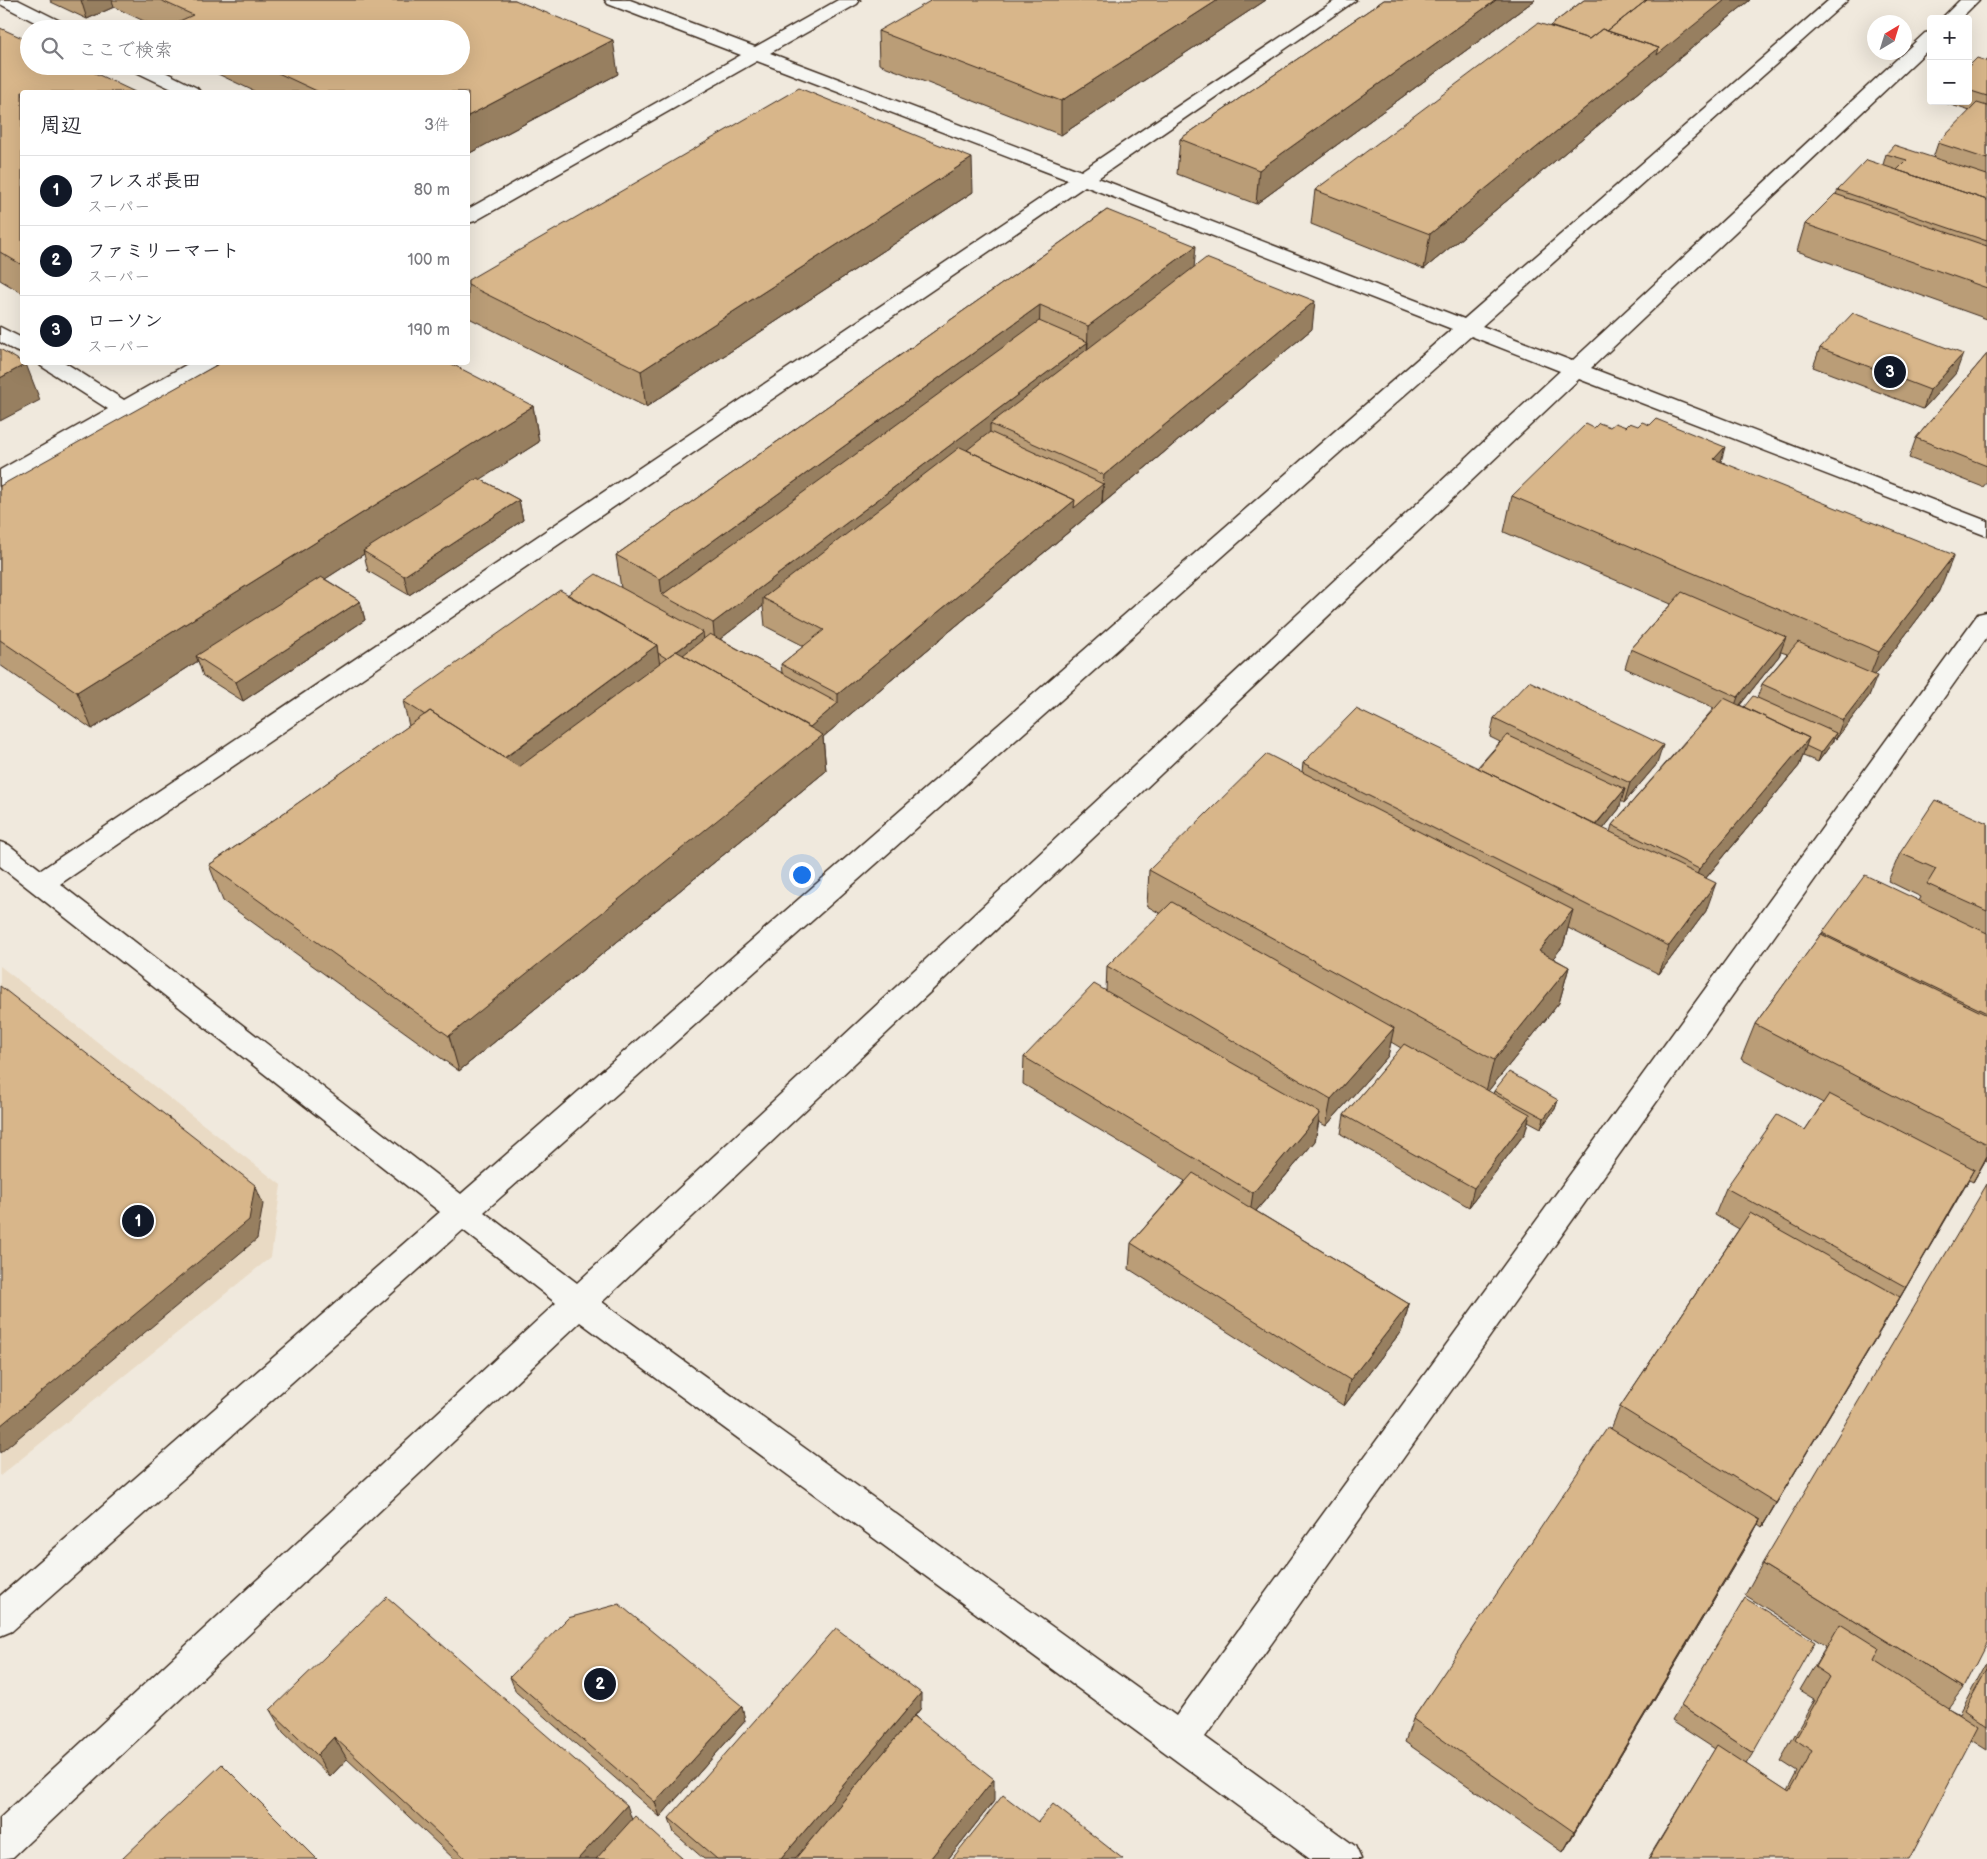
<!DOCTYPE html>
<html lang="ja">
<meta charset="utf-8">
<style>
:root{--surface:#fff;--page:#f7f7f7;--text:#2b2b33;--muted:#7c7c81;--line:#e1e1e2;--accent:#111827}
body{margin:0;font-family:"Balsamiq Sans","Klee One",sans-serif;background:var(--page);color:var(--text)}
.controls{position:absolute;right:15px;top:15px;display:grid;overflow:hidden;border-radius:5px;box-shadow:0 5px 20px #0002}
.controls button{width:45px;height:45px;display:grid;place-items:center;padding:0;border:0;border-bottom:1px solid var(--line);background:var(--surface);color:var(--text);font:25px sans-serif}
.compass{position:absolute;left:1867px;top:15px;width:45px;height:45px;border-radius:50%;background:var(--surface);box-shadow:0 5px 20px #0002;rotate:38deg}
.you{position:absolute;left:801px;top:874px;width:18px;height:18px;margin:-12px;border:4px solid #fff;border-radius:50%;background:#1a73e8;box-shadow:0 0 0 8px #1a73e833}
.badge{display:grid;place-items:center;width:32px;height:32px;border-radius:50%;background:var(--accent);color:#fff;font-size:16px;font-weight:700}
.pin{position:absolute;translate:-50% -50%;border:2px solid #fff;box-shadow:0 1px 5px #0006}
.list{margin:0;padding:0;list-style:none}
h2{display:flex;justify-content:space-between;align-items:center;height:65px;margin:0;padding:0 20px;font-size:21px}
h2 small{font-size:16px;font-weight:400;color:var(--muted)}
.list li{display:grid;grid-template-columns:32px 1fr auto;gap:15px;align-items:center;box-sizing:border-box;height:70px;padding:0 20px;border-top:1px solid var(--line)}
.list b{display:block;font-size:19px;white-space:nowrap}
.list p{margin:0;font-size:16px;white-space:nowrap;color:var(--muted)}
.list em{font-size:16px;font-style:normal;color:var(--muted)}
.icon{flex:none;width:28px;height:28px;fill:none;stroke:currentColor;stroke-width:2;stroke-linecap:round;stroke-linejoin:round}
.map{position:relative;flex:none;width:1987px;height:1859px;overflow:hidden}
.search{position:absolute;background:var(--surface);box-shadow:0 5px 20px #0002;left:20px;top:20px;width:450px;height:55px;display:flex;align-items:center;gap:12px;box-sizing:border-box;padding:0 18px;border-radius:28px;color:var(--muted);font-size:19px}
.panel{position:absolute;background:var(--surface);box-shadow:0 5px 20px #0002;left:20px;top:90px;width:450px;height:275px;border-radius:5px}
.map>svg:first-child{display:block}
.built{fill:#e9dac4}
.lines{fill:none;stroke-linecap:round;stroke-linejoin:round}
.minor-casing{stroke:#3b2a1e;stroke-width:3}
.minor{fill:#f6f6f2;fill-rule:evenodd}
.wall{fill:#ba9d77;stroke:#3b2a1e;fill-rule:evenodd}
.shaded-wall{fill:#977f61;stroke:#3b2a1e}
.building{fill:#d8b68a;stroke:#3b2a1e}
</style>
<div class="map">
<svg width="1987" height="1859" viewBox="0 0 1987 1859">
<rect width="100%" height="100%" fill="#f0e9dd"/>
<filter id="ink" filterUnits="userSpaceOnUse"><feTurbulence type="fractalNoise" baseFrequency=".02" numOctaves="2"/><feDisplacementMap in="SourceGraphic" scale="10" xChannelSelector="R" yChannelSelector="G"/><feConvolveMatrix kernelMatrix="1 2 1 2 8 2 1 2 1" color-interpolation-filters="sRGB"/></filter>
<g filter="url(#ink)">
<path class="built" d="M0,966L281,1185L271,1257L0,1476Z"/>
<g class="lines">
<g class="minor-casing">
<path id="minor" d="M0,0H18L68,25L71,29H48L0,4Z
M605,0H630L755,47L838,0H860L857,4L770,53L1081,171L1336,0H1356L1098,178L1464,319L1829,0H1848L1482,326L1572,361L1925,33L1931,32V47L1591,368L1987,521V536L1579,379L602,1302L1176,1716L1978,614L1987,612V637L1205,1737L1355,1846L1361,1859H1310L580,1322L13,1857L0,1859V1818L556,1303L463,1230L12,1631L0,1636V1596L440,1212L0,866V842L9,845L41,870L1068,180L757,61L475,221L468,223V209L741,55L608,4ZM1085,186L1452,329L461,1194L60,884ZM1471,336L1560,371L577,1283L484,1212Z
M1960,0H1979L1960,19H1941Z
M129,66H153L197,88L200,92H178L132,70Z
M0,327L22,338V353L15,351L0,342Z
M38,362H64L124,400L191,362H217L214,366L8,484L0,486V470L108,409L41,366Z"/>
</g>
<use href="#minor" class="minor"/>
</g>
<path class="wall" d="M50,0H515L618,74L468,154V92H256L201,66H461V29H161L114,7L87,19L51,2Z
M1266,0L1061,135L879,64L878,31Z
M1384,0H1535L1256,204L1177,174L1180,139Z
M1584,0H1750L1424,269L1311,224L1315,190L1550,26Z
M0,28L22,92V293L0,280Z
M1987,59V319L1797,251L1805,224L1836,194L1838,190L1883,165L1886,154L1933,158L1938,143L1970,111L1945,103V101H1968V67L1987,60Z
M973,192L646,407L469,318L468,308V280Z
M1107,210L1194,268L1312,329L823,737L826,771L459,1071L223,901L209,865L409,726L403,701L567,595L621,588L616,555ZM763,606L765,626L804,646L781,664L782,673L720,639Z
M1820,348L1956,373L1923,409L1813,367Z
M1987,354V482L1983,487L1909,458L1916,438Z
M533,406L539,442L480,479L519,500L523,520L409,595L368,571L364,554L325,579L360,601L365,620L243,701L203,676L198,661L92,729L0,665V486Z
M1626,427L1721,461L1939,591L1874,676L1869,696L1836,739L1834,738L1832,743L1818,762L1803,756L1799,766L1706,878V911L1659,974L1568,928L1563,946L1553,958L1569,967L1559,1003L1488,1091L1493,1094L1494,1091L1558,1100L1555,1109L1541,1128L1528,1121L1525,1133L1469,1207L1341,1134L1344,1115L1401,1048L1391,1042L1388,1056L1326,1126L1319,1122L1315,1141L1256,1211L1409,1304L1402,1330L1344,1406L1129,1269L1131,1243L1185,1181L1023,1084L1024,1057L1106,991L1107,966L1161,914L1147,906L1149,870L1302,772L1303,763L1477,768L1500,742L1490,737L1494,718L1657,764L1624,803L1621,801L1619,809L1603,829L1610,832L1612,825L1714,708L1625,668L1631,649L1671,604L1504,532L1512,496L1594,428ZM1781,652L1787,654L1762,684L1757,698L1744,707L1740,705L1779,656Z
M1987,823V1162L1985,1161L1973,1182L1969,1180L1891,1313L1762,1527L1758,1524L1747,1544L1563,1852L1405,1742L1413,1719L1611,1429L1620,1407L1739,1229L1715,1215L1726,1188L1805,1130L1823,1103L1741,1059L1755,1024L1822,933L1919,901L1921,897L1888,881L1900,853Z
M1762,1564L1963,1688L1948,1708L1959,1714L1987,1662V1750L1971,1740L1648,1859L1715,1749L1672,1721L1681,1705L1753,1753L1746,1764L1787,1791L1797,1772L1780,1761L1815,1699L1800,1690L1826,1646L1745,1595Z
M510,1677L742,1706L745,1721L660,1817L516,1692Z
M921,1708L915,1716L994,1801L948,1859H704L674,1833L669,1818Z
M270,1710L632,1820L683,1859H454L347,1759L330,1777L283,1732Z"/>
<path class="shaded-wall" d="M81,0H112L114,7L87,19Z
M1218,0H1266L1061,135V101Z
M1496,0H1535L1256,204L1259,170Z
M1725,0H1750L1424,269L1430,234L1659,48Z
M613,40L618,74L468,154V116Z
M972,158L973,192L646,407L641,371Z
M1196,246L1193,280L1087,361L1088,326Z
M1315,301L1312,329L1102,504L1104,475Z
M1040,305L1039,340L662,595L660,579Z
M1088,342L1087,361L990,424V434L763,598V606L715,643L713,623Z
M1963,354L1956,373L1923,409L1930,390Z
M26,364L40,400L0,421V378Z
M533,406L539,442L366,553L363,551L364,554L201,659L196,656L198,661L92,729L77,692Z
M1725,447L1715,483L1714,459Z
M1103,484L1102,504L823,737L826,771L459,1071L449,1036L838,703V694L1075,500Z
M519,500L523,520L409,595L404,576Z
M1954,555L1939,591L1865,688L1879,652Z
M360,601L365,620L243,701L236,682Z
M703,632L705,652L667,659Z
M1786,637L1779,656L1731,716L1738,697Z
M657,645L661,673L507,789L501,761Z
M1877,676L1869,696L1836,739L1843,720Z
M1836,733L1832,743L1818,762L1821,753Z
M1809,738L1799,766L1690,897L1699,869Z
M1663,745L1657,764L1624,803L1630,783Z
M1625,789L1619,809L1590,845L1595,826Z
M1716,883L1706,911L1659,974L1669,946Z
M1573,910L1563,946L1530,987L1539,951Z
M1569,967L1559,1003L1485,1095L1494,1060Z
M1394,1028L1388,1056L1326,1126L1331,1099Z
M1558,1100L1555,1109L1541,1128L1544,1118Z
M1320,1113L1315,1141L1249,1219L1253,1193Z
M1530,1114L1525,1133L1469,1207L1474,1188Z
M1987,1156L1985,1161L1973,1182Z
M1974,1169L1959,1196L1891,1313L1906,1287Z
M255,1185L263,1204L257,1239L0,1453V1426Z
M1900,1297L1885,1323L1762,1527L1776,1503Z
M1409,1304L1402,1330L1344,1406L1350,1380Z
M1760,1520L1747,1544L1563,1852L1574,1832Z
M921,1693V1708L795,1859H781Z
M742,1706L745,1721L660,1817L655,1802Z
M334,1737L347,1759L330,1777L317,1755Z
M994,1779V1801L948,1859H930Z
M627,1805L634,1826L604,1859H578Z"/>
<path class="building" d="M160,0H515L613,40L468,116V92H319L263,66H461V29H183L173,24L193,15Z
M932,0H1218L1061,101L878,31Z
M1384,0H1496L1259,170L1180,139Z
M1584,0H1647L1607,31L1602,29L1589,39L1550,26Z
M1647,0H1725L1657,55L1659,48L1607,31Z
M1538,23L1589,39L1602,29L1659,48L1430,234L1315,190Z
M0,28L29,41V66H80L135,92H22V265L0,252Z
M1977,58L1987,61V96L1968,90V67Z
M799,88L972,158L641,371L468,285V280Z
M1977,103L1987,106V159L1938,143Z
M1894,145L1987,175V200L1897,170L1907,160L1886,154Z
M1867,160L1987,200V241L1838,190Z
M1835,194L1987,246V288L1805,224Z
M1107,210L1196,246L1088,326L1040,305L660,579L616,555Z
M1206,258L1315,301L1104,475L990,424Z
M1853,313L1963,354L1930,390L1820,348Z
M1039,321L1088,342L713,623L662,595Z
M0,349L22,362L26,364L0,378Z
M1987,354V466L1916,438Z
M222,362H448L533,406L77,692L0,640V486Z
M1656,419L1725,447L1714,459L1954,555L1879,652L1512,496L1586,424L1594,428L1599,423L1610,427L1615,423L1626,427L1630,423L1638,426L1642,422L1650,425Z
M990,432L1103,484L1074,508L1075,500L967,450Z
M960,447L1075,500L838,694L781,664L824,630L763,598Z
M478,478L519,500L404,576L363,551Z
M596,574L703,632L677,651H676L666,658L658,653L657,645L567,595Z
M321,577L360,601L236,682L196,656Z
M560,590L657,645L504,758L430,711L425,715L403,701Z
M1682,592L1786,637L1738,697L1631,649Z
M710,634L838,703L810,727L683,655Z
M1798,642L1877,676L1843,720L1762,684Z
M676,651L823,735L449,1036L209,865L430,711L519,767Z
M1529,681L1663,745L1630,783L1494,718Z
M1753,696L1836,733L1821,753L1806,746L1809,738L1744,707Z
M1724,698L1809,738L1699,869L1612,825Z
M1356,709L1716,883L1669,946L1303,763Z
M1507,735L1625,789L1595,825L1478,768Z
M1267,754L1573,910L1539,951L1569,967L1494,1060L1149,870Z
M1935,800L1987,823V911L1927,884L1936,869L1900,853Z
M1865,875L1987,933V1013L1822,933Z
M1172,902L1394,1028L1331,1099L1107,966Z
M1821,934L1987,1015V1144L1755,1024Z
M1094,984L1320,1113L1253,1193L1024,1057Z
M0,986L255,1185L249,1220L0,1426Z
M1404,1044L1530,1114L1474,1188L1344,1115Z
M1509,1072L1558,1100L1544,1118L1494,1091Z
M1829,1094L1974,1169L1906,1287L1726,1188L1777,1115L1805,1130Z
M1193,1173L1409,1304L1350,1380L1131,1243Z
M1987,1184V1641L1963,1688L1762,1564Z
M1750,1213L1900,1297L1776,1503L1620,1407Z
M1608,1427L1760,1520L1574,1832L1413,1719Z
M387,1597L627,1805L578,1859H466L334,1737L317,1755L270,1710Z
M1745,1598L1815,1642L1753,1753L1681,1705Z
M619,1604L742,1706L655,1802L510,1677L568,1618Z
M1840,1624L1880,1649L1874,1661L1978,1727L1909,1859H1649L1717,1745L1789,1792L1812,1751L1795,1739L1830,1677L1815,1667Z
M836,1628L921,1693L781,1859H717L669,1818Z
M1987,1669V1727L1964,1711Z
M914,1716L994,1779L930,1859H795Z
M222,1764L317,1859H122Z
M1003,1795L1038,1822L1053,1804L1123,1859H952Z
M635,1816L683,1859H596Z"/>
</g>
</svg>
<div class="controls">
<button>+</button>
<button>−</button>
</div>
<svg class="compass" viewBox="-18 -18 36 36"><path d="M0-13l5 13h-10z" fill="#e53935"/><path d="M0 13l5-13h-10z" fill="#7c7c81"/></svg>
<div class="you"></div>
<div class="pin badge" style="left:138px;top:1221px">1</div>
<div class="pin badge" style="left:600px;top:1684px">2</div>
<div class="pin badge" style="left:1890px;top:372px">3</div>
<div class="search"><svg class="icon" aria-label="search" viewBox="0 0 24 24"><circle cx="10" cy="10" r="6"/><path d="M15 15l6 6"/></svg>ここで検索</div>
<section class="panel">
<h2>周辺<small>3件</small></h2>
<ul class="list">
<li><span class="badge">1</span><div><b>フレスポ長田</b><p>スーパー</p></div><em>80 m</em></li>
<li><span class="badge">2</span><div><b>ファミリーマート</b><p>スーパー</p></div><em>100 m</em></li>
<li><span class="badge">3</span><div><b>ローソン</b><p>スーパー</p></div><em>190 m</em></li>
</ul>
</section>
</div>
